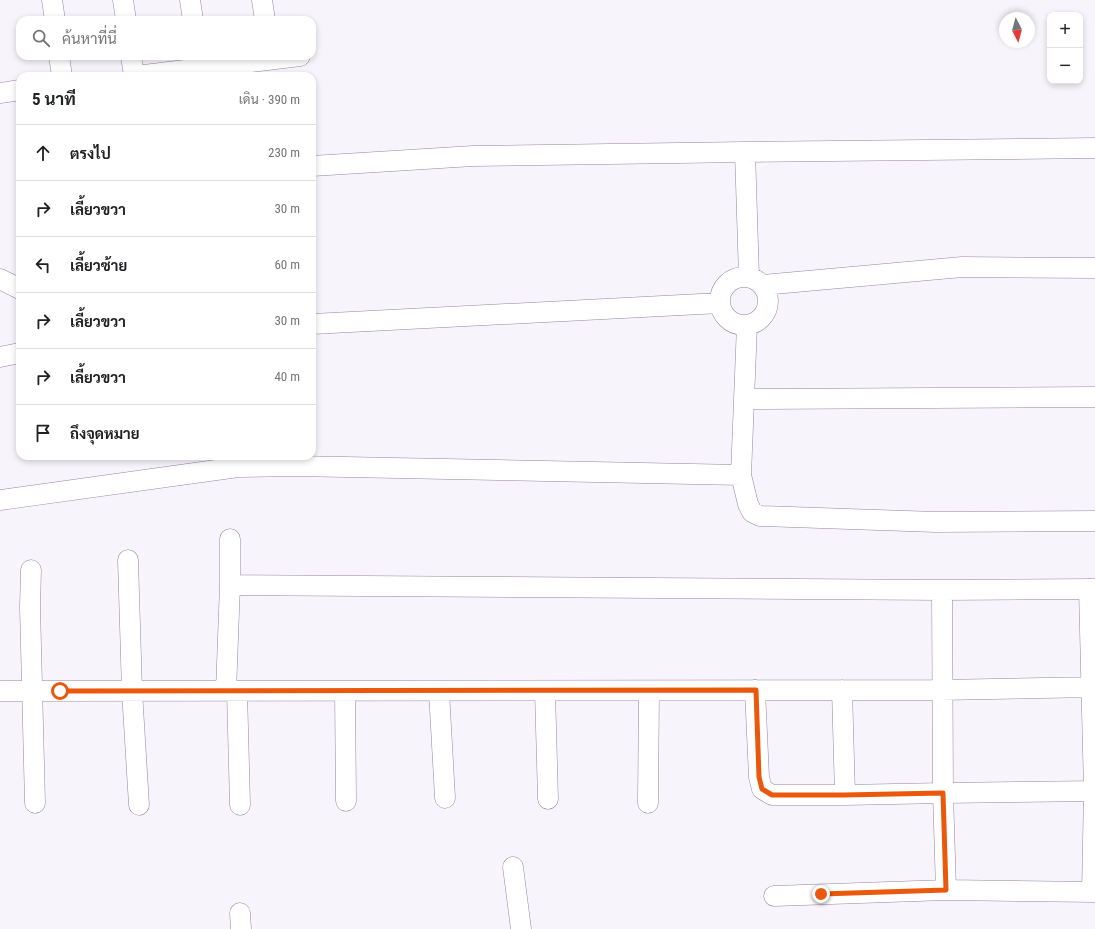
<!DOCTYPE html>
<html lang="th">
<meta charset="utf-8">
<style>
:root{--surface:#fff;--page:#f6f6f6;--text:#202124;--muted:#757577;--line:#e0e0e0}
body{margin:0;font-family:"Roboto Condensed",Sarabun,sans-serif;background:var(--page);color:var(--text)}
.controls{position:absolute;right:12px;top:12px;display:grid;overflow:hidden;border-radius:8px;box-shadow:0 2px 6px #0003}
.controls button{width:36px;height:36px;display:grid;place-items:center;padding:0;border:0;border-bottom:1px solid var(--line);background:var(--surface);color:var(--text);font:20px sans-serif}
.compass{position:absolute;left:999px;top:12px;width:36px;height:36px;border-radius:50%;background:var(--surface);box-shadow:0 2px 6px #0003;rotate:174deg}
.stop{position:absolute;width:12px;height:12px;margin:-9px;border:3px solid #ea580c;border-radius:50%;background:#fff}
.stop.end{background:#ea580c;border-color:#fff;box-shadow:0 1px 4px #0008}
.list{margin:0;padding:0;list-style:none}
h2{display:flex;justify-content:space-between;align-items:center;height:52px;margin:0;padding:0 16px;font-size:17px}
h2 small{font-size:13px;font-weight:400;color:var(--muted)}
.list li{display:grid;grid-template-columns:26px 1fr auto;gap:12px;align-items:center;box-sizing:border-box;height:56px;padding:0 16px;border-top:1px solid var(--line)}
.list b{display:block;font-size:15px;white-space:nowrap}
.list em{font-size:13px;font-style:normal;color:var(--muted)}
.icon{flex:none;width:22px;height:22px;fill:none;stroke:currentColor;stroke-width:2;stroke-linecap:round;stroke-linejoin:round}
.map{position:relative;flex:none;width:1095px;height:929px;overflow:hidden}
.search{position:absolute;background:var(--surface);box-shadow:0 2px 6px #0003;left:16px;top:16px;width:300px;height:44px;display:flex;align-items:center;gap:10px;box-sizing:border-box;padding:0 14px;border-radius:12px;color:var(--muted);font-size:15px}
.panel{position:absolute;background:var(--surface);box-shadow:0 2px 6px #0003;left:16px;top:72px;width:300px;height:388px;border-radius:12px}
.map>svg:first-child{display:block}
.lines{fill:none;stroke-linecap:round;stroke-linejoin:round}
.minor-casing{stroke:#9785a4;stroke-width:21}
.minor{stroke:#fff;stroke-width:20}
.route{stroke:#ea580c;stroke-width:5}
</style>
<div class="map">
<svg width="1095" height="929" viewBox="0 0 1095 929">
<rect width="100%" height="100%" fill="#f8f4fb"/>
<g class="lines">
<g class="minor-casing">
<path id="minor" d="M52,0L55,20
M123,0L126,20
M190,0L193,20
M262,0L265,20
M59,56L62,76
M131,56L134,76
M136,76L300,56
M0,93L20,90
M745,152L1095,148
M312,166L473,156L745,152L749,277
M720 301a24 24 0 1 1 48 0a24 24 0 1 1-48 0Z
M0,279L20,289
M762,285L962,267L1095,268
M312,324L720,303
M747,325L741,475L748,504L752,512L760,516L936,522L1095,521
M0,357L20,353
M744,399L1095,397
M0,500L238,467L294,466L741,475
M230,539V585
M128,560L132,691L139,805
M31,570L30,607L35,803
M1089,589L1094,791L1092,892
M942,590L1095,589
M842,690L845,795
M0,691L941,690L1095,687
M226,691L230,585L942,590L943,793L845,795H772L762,789L759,777L755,690
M237,691L240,805
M345,691L346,801
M439,691L445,798
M545,691L548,799
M648,803L649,691
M513,867L521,929
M946,890L943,793L1095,791
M774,896L946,890L1095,892
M240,913L241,929"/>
</g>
<use href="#minor" class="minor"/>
</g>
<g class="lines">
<path class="route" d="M60,691L756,690L759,777L762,789L772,795H844L943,793L946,890L821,894"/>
</g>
</svg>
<div class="controls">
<button>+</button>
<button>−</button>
</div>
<svg class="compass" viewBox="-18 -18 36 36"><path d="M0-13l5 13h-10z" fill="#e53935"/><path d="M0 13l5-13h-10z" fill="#757577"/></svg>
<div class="stop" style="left:60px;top:691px"></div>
<div class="stop end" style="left:821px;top:894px"></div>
<div class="search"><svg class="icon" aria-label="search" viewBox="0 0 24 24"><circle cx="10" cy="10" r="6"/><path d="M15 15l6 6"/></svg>ค้นหาที่นี่</div>
<section class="panel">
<h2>5 นาที<small>เดิน · 390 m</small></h2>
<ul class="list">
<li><svg class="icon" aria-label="ahead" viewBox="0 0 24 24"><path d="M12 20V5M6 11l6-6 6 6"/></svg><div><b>ตรงไป</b></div><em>230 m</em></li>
<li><svg class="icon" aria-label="right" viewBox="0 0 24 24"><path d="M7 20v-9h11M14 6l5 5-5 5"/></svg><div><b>เลี้ยวขวา</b></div><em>30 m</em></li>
<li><svg class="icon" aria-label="left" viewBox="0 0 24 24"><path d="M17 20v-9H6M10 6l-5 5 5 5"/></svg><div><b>เลี้ยวซ้าย</b></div><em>60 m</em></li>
<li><svg class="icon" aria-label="right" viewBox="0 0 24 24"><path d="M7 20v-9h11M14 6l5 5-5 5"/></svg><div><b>เลี้ยวขวา</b></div><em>30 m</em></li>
<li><svg class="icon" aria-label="right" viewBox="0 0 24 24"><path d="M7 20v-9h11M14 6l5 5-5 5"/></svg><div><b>เลี้ยวขวา</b></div><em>40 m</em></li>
<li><svg class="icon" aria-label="arrive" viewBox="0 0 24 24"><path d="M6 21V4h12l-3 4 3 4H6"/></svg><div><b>ถึงจุดหมาย</b></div></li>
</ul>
</section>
</div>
